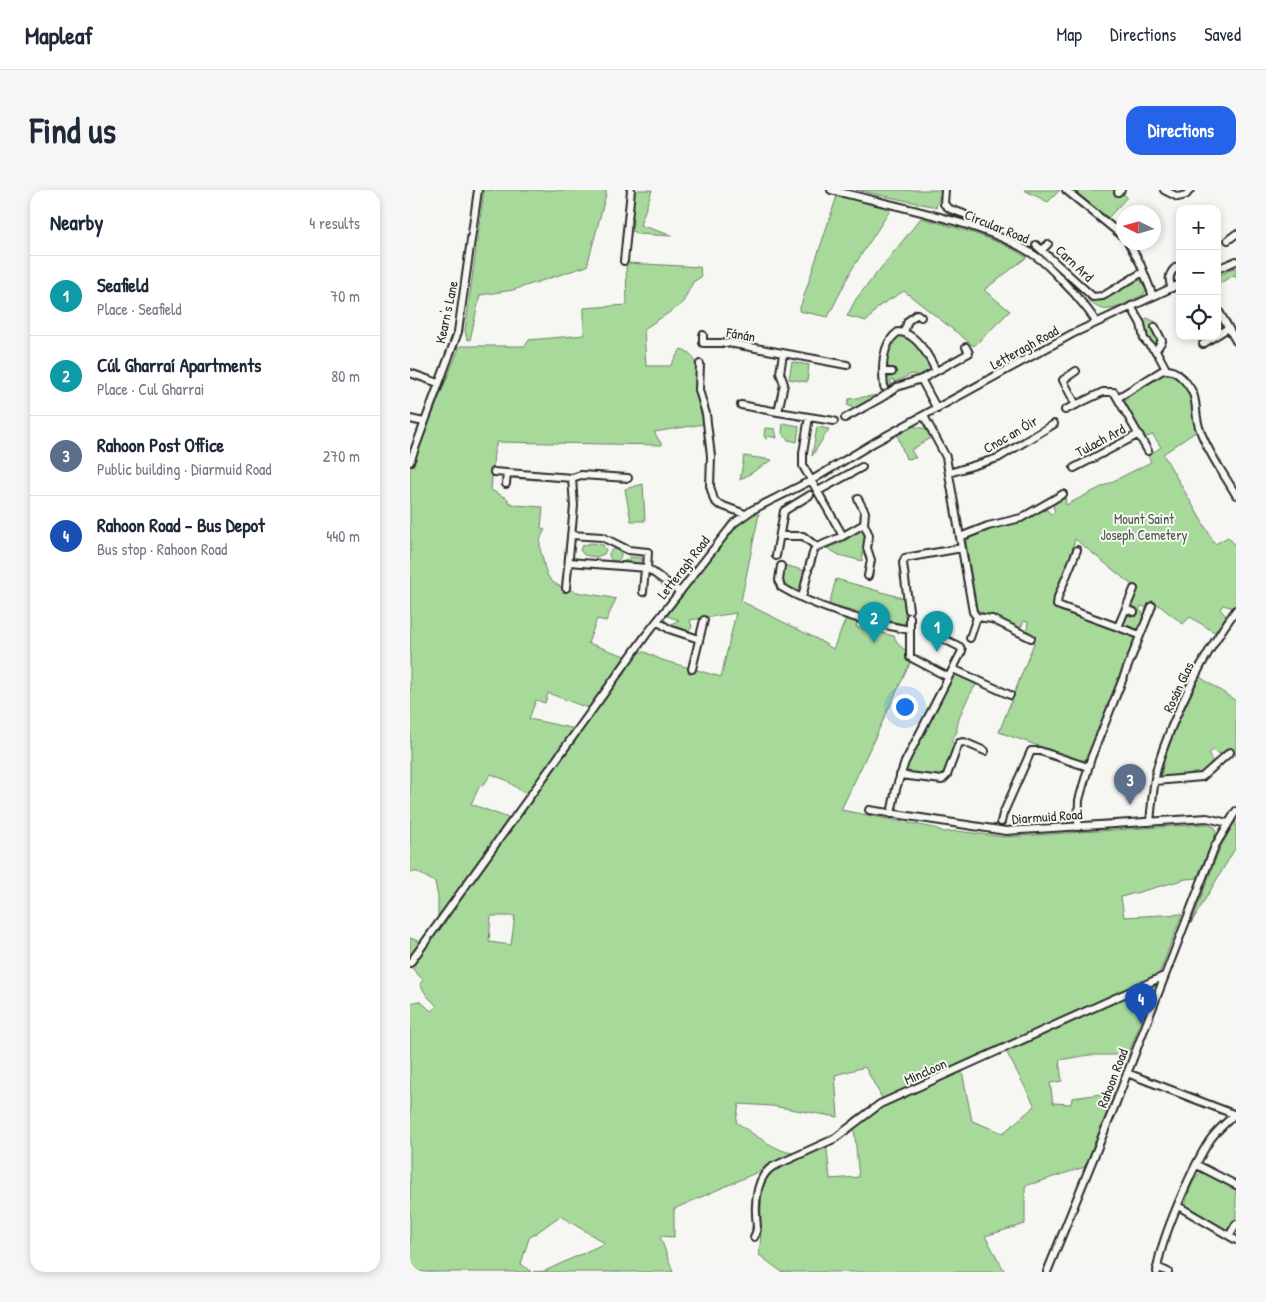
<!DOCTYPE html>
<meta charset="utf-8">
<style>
:root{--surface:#fff;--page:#f6f6f7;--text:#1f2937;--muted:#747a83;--line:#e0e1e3;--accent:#2563eb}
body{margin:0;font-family:"Patrick Hand",sans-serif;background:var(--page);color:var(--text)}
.controls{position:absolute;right:15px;top:15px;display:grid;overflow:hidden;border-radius:10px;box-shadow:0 2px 8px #0003}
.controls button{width:45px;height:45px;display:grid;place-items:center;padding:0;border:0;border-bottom:1px solid var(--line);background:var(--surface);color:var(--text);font:25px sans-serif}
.compass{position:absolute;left:706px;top:15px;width:45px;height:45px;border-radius:50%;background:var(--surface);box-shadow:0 2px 8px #0003;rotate:275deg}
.you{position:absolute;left:494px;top:516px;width:18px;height:18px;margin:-12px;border:4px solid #fff;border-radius:50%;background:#1a73e8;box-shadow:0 0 0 8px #1a73e833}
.badge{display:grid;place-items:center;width:32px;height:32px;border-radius:50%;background:var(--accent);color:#fff;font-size:16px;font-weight:700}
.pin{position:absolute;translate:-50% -41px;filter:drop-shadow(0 1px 2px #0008)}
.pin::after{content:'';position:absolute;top:26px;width:18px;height:15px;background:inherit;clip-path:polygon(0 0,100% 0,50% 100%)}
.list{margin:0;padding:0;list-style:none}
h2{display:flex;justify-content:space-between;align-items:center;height:65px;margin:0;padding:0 20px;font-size:21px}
h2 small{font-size:16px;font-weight:400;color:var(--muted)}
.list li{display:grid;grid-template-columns:32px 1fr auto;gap:15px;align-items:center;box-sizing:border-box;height:80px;padding:0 20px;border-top:1px solid var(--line)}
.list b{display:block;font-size:19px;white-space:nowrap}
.list p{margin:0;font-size:16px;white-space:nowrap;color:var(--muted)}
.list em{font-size:16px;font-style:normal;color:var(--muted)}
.icon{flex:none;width:28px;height:28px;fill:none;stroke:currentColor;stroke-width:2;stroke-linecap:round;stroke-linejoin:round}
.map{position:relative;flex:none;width:826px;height:1082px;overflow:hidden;border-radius:15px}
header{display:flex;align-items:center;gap:30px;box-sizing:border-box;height:70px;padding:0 25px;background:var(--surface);border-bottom:1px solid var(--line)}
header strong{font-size:24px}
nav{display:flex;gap:28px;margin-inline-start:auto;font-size:18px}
.intro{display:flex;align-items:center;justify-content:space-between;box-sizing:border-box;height:120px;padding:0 30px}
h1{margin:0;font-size:35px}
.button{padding:12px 22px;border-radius:15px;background:var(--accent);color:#fff;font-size:18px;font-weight:700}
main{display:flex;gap:30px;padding:0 30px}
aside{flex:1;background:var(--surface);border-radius:15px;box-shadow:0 2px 8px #0003}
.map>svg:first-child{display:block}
.green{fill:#a7d99b;stroke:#698263;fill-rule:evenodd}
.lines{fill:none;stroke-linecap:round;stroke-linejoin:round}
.minor-casing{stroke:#2b2b2b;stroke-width:10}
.minor{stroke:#f6f6f2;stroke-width:6}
.labels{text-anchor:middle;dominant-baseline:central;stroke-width:4;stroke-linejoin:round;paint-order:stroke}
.street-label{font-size:14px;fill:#2b2b2b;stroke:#f6f6f2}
.park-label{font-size:14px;fill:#4a5647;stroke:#f6f6f2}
</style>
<header>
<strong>Mapleaf</strong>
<nav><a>Map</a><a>Directions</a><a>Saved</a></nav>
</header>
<div class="intro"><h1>Find us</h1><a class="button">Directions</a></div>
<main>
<aside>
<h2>Nearby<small>4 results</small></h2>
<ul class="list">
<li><span class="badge" style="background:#0f9aa8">1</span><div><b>Seafield</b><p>Place · Seafield</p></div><em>70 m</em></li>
<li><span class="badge" style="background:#0f9aa8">2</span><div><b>Cúl Gharraí Apartments</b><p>Place · Cul Gharrai</p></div><em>80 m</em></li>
<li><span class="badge" style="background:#5c6f8a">3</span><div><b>Rahoon Post Office</b><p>Public building · Diarmuid Road</p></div><em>270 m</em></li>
<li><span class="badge" style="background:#1a4fb4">4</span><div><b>Rahoon Road - Bus Depot</b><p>Bus stop · Rahoon Road</p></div><em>440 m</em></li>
</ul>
</aside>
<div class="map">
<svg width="826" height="1082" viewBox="0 0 826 1082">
<rect width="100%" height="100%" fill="#f6f6f2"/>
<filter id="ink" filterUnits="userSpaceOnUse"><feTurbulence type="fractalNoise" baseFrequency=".02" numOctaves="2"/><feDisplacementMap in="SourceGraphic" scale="10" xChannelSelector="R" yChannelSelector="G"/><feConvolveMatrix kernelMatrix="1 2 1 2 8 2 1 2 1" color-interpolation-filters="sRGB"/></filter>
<g filter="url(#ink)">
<path class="green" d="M74,0H196V4L177,76L103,100L70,105L60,150L57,149L55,141Z
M223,0H242L230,35L263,46L227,44L221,40Z
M446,0H532L526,17Z
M614,0H650L638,12Z
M663,0H707L717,7L698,28Z
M427,6L481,19L442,79L418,127L389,121Z
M511,28C547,38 584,47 617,67L574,100L600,121L564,156L494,101L469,116L457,131L437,126L446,109Z
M216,73L290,77L291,87L283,92L272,114L234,139L236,176H260L271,159C293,165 283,188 286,203C288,214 292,224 294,234L244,242L252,255L87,252L84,262L81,300L98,309V312L105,315L133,317L131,338L135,340C129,348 129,357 132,366C134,374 135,382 139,388C151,404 189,404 206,409L196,431L187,429L178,453L215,466L198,495L194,496L180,517H175L138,503L135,513L126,510L119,529L166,539L118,606L96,590L81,584L73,596L70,595L61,614L101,629L28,728V707L25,692L7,682H0V279L50,156H115L119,150L174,145V118L217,115Z
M826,77V88L824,85L807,95V86Z
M727,90L732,91L736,100L733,105C711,114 697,130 677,109L679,107L690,110Z
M737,128L746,132L742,138L749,153L748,155L742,153L736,143L733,131Z
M488,145C505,147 513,164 521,177L518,181L508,186L502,184L485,192L483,189L480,191L482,193L479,196L476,186L478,184V188L482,187L483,178L478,177C473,168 480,150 488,145Z
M382,172L399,175L397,192L379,189Z
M752,185H763C784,199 783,219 787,241L753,264L805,354L818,347L826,356V414L824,418L813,415L810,419L816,426L806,443L780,427L773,434L742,410L738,418L731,416L729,420L734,424L735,428L729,439L716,437L713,431L716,425L725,424L727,420L721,412L727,399L665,349L660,369L644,409L646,418L722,445L724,449L678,568L671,571L589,542L624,453L622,452L624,447L617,440L618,432L614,431L611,437L605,438L567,420L556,352C566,338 599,335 615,329C623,326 629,319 637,320L641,324L645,322L643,316L644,312L655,306L656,315L741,272L738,266L751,257L743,245L737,247L733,246L715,212L721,201Z
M469,205L444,218L437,215L439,209Z
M373,233L389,236L387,252L378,250L372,243Z
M503,236L516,239L521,248L501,260L506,268L496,269L487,244Z
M407,237L419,239L402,266Z
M355,238L365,239L367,248L358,246L356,249L354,246Z
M334,266L362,270L330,290Z
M233,294L235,331H221L215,299Z
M340,324H349L331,411L407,449L423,459L436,429L447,432L446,437L484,446L488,454L496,461V471L500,473L431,620L525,638L534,642L547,641L594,647L796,634L805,637L806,643L787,688L776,689L711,707L714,727L772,724L718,865H679L649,870L652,891L640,893L643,913L661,914L662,908L705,902L675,977L615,996V1034L575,1046L595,1082H372L349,1065C353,1039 348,1015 355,990L350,981L264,1019V1047L250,1046L263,1082H123L135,1081L195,1053L150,1026L119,1048L111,1074L122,1082H0V813L10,811L21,821L27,816L17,806L10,794L13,790L1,777L159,560L226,462H235L252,470L311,487L326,423L280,430L282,437L278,442L274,439L259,435L269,430L257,426L319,344ZM81,726H105L101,755L79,752ZM596,861L625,916L593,943L562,931L552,881ZM455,877L472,908L443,928L449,987L420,989L416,950C407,955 394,964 383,963C367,962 339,941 326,932L329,914L362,916L428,927L425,885Z
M449,341H452L455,348L452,371L429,365L417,358L433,352Z
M181,353L193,355L196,360L194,364L186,367L174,365L170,360L172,356Z
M199 365a6 6 0 1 1 12 0a6 6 0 1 1-12 0Z
M219,367L232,368L231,375L214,373L215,370H219Z
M374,375L396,381L389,402H385L373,394L371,387Z
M426,389L493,408L496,432L493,434L419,415Z
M545,484L566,491L567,494C560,502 545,532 547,542L541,550L545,556L533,586L529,587L499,584L496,579L519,528Z
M790,487L826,511V566L818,559L811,565L803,560L799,564L803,573L791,584L753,588C745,578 782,501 790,487Z
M826,630V657L781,733L810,658Z
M0,748L11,752L0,767Z
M792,981L826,998V1028L818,1039L814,1040L776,1017C774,1008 785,986 792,981Z"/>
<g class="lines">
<g class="minor-casing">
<path id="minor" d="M421,0C479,15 580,33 627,67C641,77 651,90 663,102C671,112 680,121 686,132
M535,0L534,14L540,19L554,24
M656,0L714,47
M754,0L768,7L776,5L780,0
M708,2L711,0
M818,50L826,44
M718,52L730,73L743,106
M626,55L683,107L693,106L733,82
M632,60L638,54
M214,71L221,0
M807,79L826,71
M762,98C757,88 760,80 770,75
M721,116L731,134L734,149L748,164L756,179
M807,118L826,151
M745,137L752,151L746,160
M494,142L498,131L507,124L511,127
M293,145V153H319L437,175
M807,145L818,138
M793,154L805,146
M290,174L289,200L296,224L301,266L300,296L304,310L308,314L335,324
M666,181L653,190L666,215
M473,182H482
M0,183L28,193
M511,189L527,219
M474,197C472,179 471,154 488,142C506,142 519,166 526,181
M709,207L753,180C760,179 766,182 771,187C792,207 782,219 790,240C798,263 814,284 826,305
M331,215L368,222
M655,220L693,202H704L738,261
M514,226L536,267L563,422L567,427L560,448
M399,227L424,231
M435,228L471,208L487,197L514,188L559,163L556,157
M0,229L14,232
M0,272L48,142L68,0
M664,278L729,244
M84,282L162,288L171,285L218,288
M539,283L588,268L644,234
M96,294L97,283
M408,301L452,277
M448,309L455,322L454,334
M161,345L192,347L218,360L238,362L237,378
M370,346H393L407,357L433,346L393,276V263L399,227L368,222L374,194L370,183L373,164
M433,346L454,334L459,345L457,358L461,370L458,386
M550,347L578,336L611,328L653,304
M667,360L648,407L647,415L730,445
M366,366L374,321L400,305
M159,372L237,378L270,402
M371,376L369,390L371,397C410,420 455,432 500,440
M399,377L404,360L407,357
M156,398L164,316L162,288
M233,402L235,378
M392,408L398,382
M716,419L724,422
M499,420L493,373L495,368L552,358
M500,427V467L538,487
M567,427L582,429L621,448
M247,431L259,439L289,449
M708,437L724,399
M282,479L294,430
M543,479L600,505
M490,585L532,590L537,585L549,553L554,552L575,561
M745,591L792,587L820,562
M459,620L596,641L797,628L818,633
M481,624L486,599L495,572L552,461L550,457L520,442
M591,632L593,624L621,561H630L678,577
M740,632C742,614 743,595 747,578C763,525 793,465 826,420
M668,637L669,610L681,568L742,416
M0,773L236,445L324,333L342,320L402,290L465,252L662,144L770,94
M717,883L826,925
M787,975L826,995
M768,1016L826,1050
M819,1046L826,1034
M344,1047C349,1039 346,1033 346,1024C345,1008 348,986 362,977L424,949L470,914L754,786
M747,1077L758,1082
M637,1082L705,915L805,656L826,621
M747,1082C748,1054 784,974 800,950C807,940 816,933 824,925"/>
</g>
<use href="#minor" class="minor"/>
</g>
</g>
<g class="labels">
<g class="street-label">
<text transform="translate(587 36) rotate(22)">Circular Road</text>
<text transform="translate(665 73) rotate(43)">Carn Ard</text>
<text transform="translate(36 122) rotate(-78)">Kearn's Lane</text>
<text transform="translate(331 144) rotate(10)">Fánán</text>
<text transform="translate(614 157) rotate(-29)">Letteragh Road</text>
<text transform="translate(600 244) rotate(-30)">Cnoc an Óir</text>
<text transform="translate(690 250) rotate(-28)">Tulach Ard</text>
<text transform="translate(273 377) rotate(-52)">Letteragh Road</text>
<text transform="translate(768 497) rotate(-65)">Rosán Glas</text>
<text transform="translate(637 626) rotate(-4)">Diarmuid Road</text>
<text transform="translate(515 881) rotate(-24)">Mincloon</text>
<text transform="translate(702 888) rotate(-69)">Rahoon Road</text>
</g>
<g class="park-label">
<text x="734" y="328">Mount Saint<tspan x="734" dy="16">Joseph Cemetery</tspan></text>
</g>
</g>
</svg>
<div class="controls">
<button>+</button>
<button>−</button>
<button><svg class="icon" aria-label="locate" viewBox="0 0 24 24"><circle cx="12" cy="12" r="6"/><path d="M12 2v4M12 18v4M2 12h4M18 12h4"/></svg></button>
</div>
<svg class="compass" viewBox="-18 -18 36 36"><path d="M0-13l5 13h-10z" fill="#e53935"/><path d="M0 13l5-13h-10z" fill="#747a83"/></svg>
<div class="you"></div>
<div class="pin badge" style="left:527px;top:462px;background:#0f9aa8">1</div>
<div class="pin badge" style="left:464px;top:453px;background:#0f9aa8">2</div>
<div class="pin badge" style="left:720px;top:615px;background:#5c6f8a">3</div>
<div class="pin badge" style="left:731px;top:834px;background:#1a4fb4">4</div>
</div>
</main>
